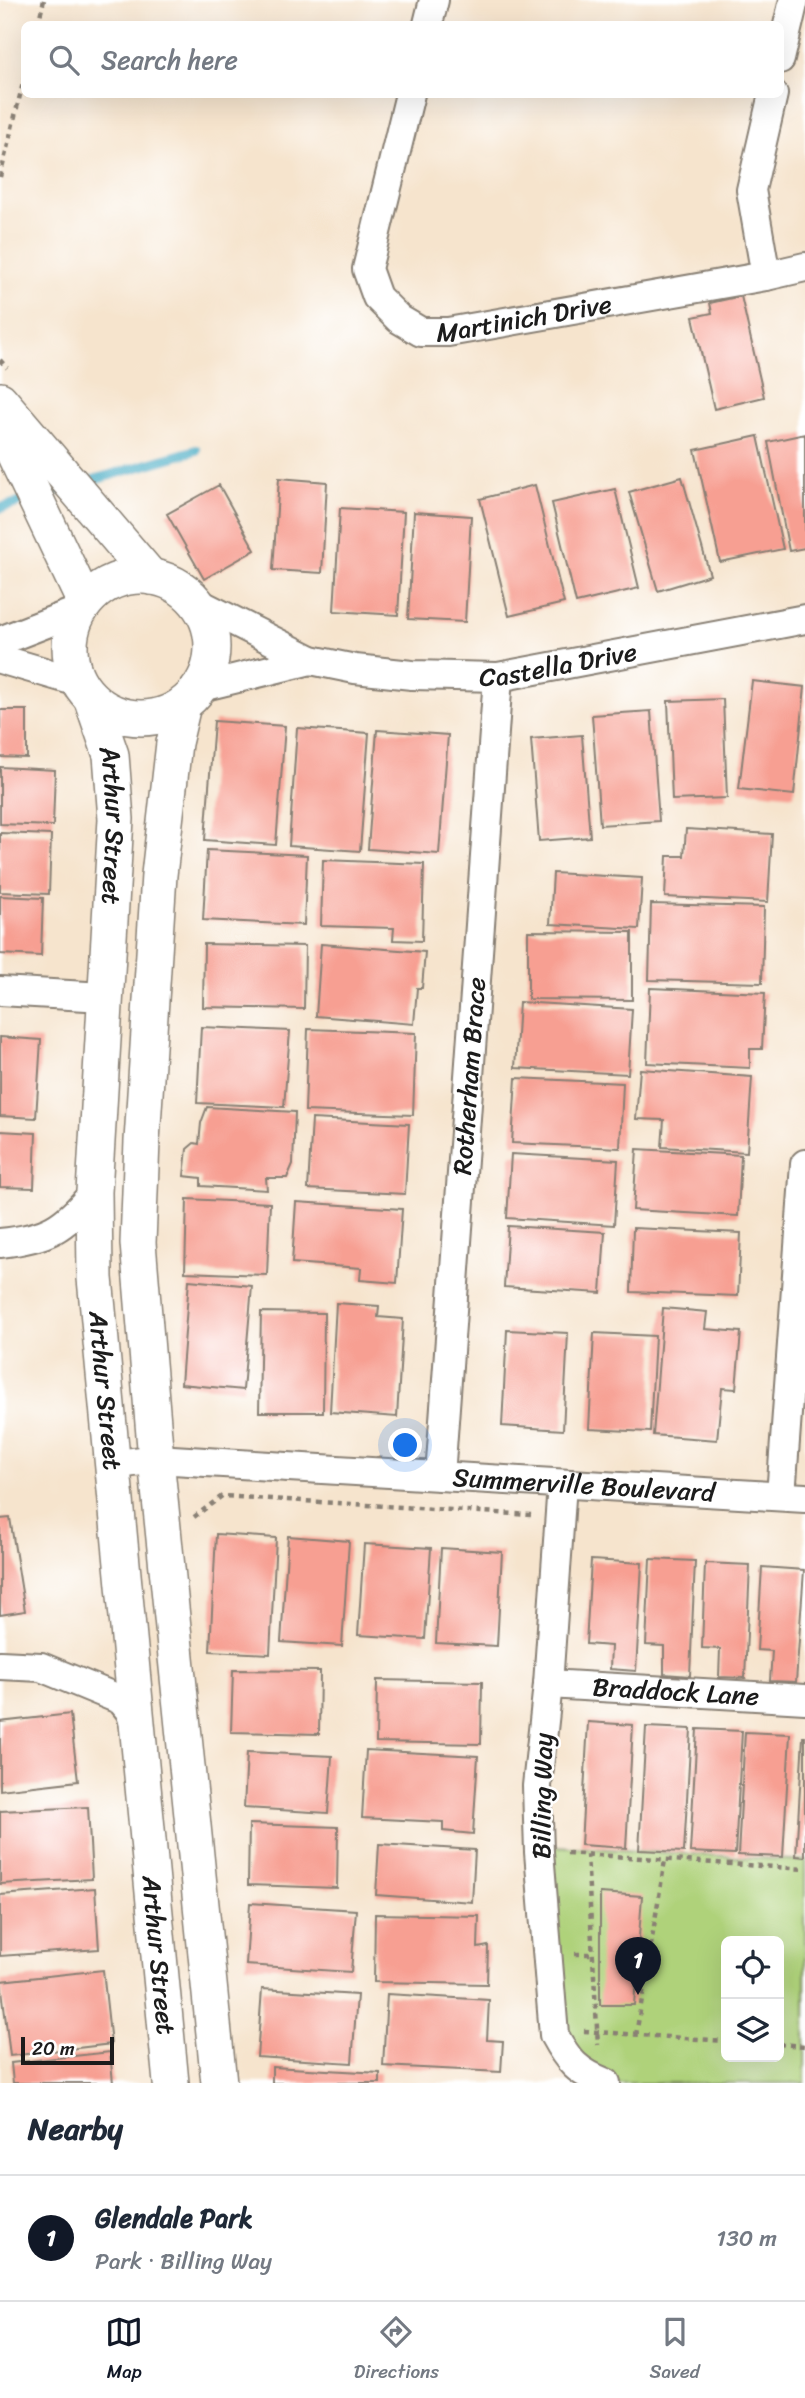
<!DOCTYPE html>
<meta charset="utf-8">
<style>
:root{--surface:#fff;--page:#f6f6f7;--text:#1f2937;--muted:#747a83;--line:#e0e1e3;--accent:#111827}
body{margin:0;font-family:Sriracha,sans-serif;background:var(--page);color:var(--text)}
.controls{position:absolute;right:21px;bottom:21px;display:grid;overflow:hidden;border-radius:10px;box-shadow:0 7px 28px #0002}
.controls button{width:63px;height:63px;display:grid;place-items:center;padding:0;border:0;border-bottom:2px solid var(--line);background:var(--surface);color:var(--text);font:35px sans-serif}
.scale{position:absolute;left:21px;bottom:18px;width:93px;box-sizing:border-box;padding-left:7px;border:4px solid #1c1c1c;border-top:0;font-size:19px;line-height:24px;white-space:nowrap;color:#1c1c1c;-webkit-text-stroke:5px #fff;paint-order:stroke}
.you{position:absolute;left:406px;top:1446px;width:24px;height:24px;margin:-18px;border:5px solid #fff;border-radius:50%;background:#1a73e8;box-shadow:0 0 0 10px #1a73e833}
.badge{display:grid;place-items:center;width:46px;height:46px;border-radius:50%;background:var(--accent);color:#fff;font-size:23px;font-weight:700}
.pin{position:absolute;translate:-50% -58px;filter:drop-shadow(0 2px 4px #0008)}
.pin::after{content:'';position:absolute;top:37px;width:24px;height:21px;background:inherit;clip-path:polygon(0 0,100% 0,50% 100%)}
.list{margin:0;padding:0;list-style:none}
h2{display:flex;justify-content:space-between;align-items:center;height:91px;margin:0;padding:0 28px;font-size:30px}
h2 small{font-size:23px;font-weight:400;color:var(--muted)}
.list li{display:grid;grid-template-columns:46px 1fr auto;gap:21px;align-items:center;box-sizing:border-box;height:126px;padding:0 28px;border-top:2px solid var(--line)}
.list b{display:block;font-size:26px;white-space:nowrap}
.list p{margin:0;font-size:23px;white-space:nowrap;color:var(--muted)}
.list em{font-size:23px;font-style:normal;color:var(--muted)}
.icon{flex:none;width:38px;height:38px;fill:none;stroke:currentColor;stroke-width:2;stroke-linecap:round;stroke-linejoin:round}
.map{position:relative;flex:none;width:805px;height:2083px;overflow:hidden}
.search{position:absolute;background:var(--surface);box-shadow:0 7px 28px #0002;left:21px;right:21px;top:21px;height:77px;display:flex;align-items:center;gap:18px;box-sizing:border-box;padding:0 24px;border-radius:10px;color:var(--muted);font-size:26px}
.sheet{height:217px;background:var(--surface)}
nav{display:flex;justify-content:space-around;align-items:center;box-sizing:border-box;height:98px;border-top:2px solid var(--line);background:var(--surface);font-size:19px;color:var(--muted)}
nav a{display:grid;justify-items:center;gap:4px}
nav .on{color:var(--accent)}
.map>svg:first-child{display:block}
.green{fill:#afd27a;stroke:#66774b;stroke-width:2;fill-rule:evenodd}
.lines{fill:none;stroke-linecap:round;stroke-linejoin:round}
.stream{stroke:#41a8c1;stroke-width:10}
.building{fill:#f79f92}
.minor-casing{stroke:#898074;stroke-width:32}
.tertiary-casing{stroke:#898074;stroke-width:38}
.path{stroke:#898074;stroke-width:4.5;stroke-dasharray:5 5;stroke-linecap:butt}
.minor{stroke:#fff;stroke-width:28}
.tertiary{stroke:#fff;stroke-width:35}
.labels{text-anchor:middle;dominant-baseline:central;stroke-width:5;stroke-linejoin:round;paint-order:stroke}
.street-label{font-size:26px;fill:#1c1c1c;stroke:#fff}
</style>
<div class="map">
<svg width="805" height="2083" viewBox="0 0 805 2083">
<rect width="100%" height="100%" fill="#fff"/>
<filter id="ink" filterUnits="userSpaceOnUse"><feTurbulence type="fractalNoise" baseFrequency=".0143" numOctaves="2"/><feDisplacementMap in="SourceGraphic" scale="14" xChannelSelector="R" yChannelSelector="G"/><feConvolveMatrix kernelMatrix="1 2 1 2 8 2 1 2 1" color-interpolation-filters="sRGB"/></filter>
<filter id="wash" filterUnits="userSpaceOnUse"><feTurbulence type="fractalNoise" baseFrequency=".00686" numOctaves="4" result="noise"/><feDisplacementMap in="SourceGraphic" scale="28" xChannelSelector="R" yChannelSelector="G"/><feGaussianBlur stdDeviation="1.57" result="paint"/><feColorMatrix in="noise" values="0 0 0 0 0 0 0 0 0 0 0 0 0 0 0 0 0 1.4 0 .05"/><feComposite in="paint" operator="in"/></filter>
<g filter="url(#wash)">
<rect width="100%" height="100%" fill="#f6e4cd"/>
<path class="green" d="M538,1845L805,1861V2083H606L566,2058ZM726,1941H779V2057H726Z"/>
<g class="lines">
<path class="stream" d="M42,495L196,450
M0,508L28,500"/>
</g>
<g id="blocks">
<path class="building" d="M741,296L764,397L714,409L693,317L712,313L710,303Z
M805,434V548L789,551L768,442Z
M758,436L783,549L720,562L695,450Z
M682,477L710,575L658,591L629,492Z
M279,478L327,482L322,573L273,570Z
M219,485L255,550L204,579L167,514Z
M535,485L564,603L509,616L480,499Z
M615,489L639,588L576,603L552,503Z
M340,508L404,512L398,615L334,611Z
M414,512L471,516L465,622L408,619Z
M752,681L805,687L794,795L739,789Z
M723,699L727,798L672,800L668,701Z
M0,710H27V758L0,757Z
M651,711L659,821L600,825L592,715Z
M214,721L285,726L276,845L205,840Z
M297,728L369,733L360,851L289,846Z
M377,730L448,735L439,854L368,849Z
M582,735L590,837L539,841L531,739Z
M0,767L55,770L53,826L0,824Z
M686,829L772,834L768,902L665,897L667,856H684Z
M0,833L51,835L49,894L0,892Z
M207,850L307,855L304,925L203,920Z
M323,860L424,864L422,941L393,940L394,928L321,926Z
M553,873L642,878L639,929L550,924Z
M0,896L43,898L41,956L0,954Z
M651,904L764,907L762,983L649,980Z
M528,931L632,932V1000L528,999Z
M204,944L305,946L304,1009L203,1007Z
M321,944L425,952L422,988H417L414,1024L316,1016Z
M650,988L765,993L762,1049H750V1068L647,1063Z
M519,1002L632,1009L628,1074L515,1068Z
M201,1027L290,1031L284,1107L197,1103Z
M308,1029L416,1033L413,1115L305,1111Z
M0,1037L41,1040L36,1118L0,1116Z
M640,1069L752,1077L747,1152L662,1147L664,1120L636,1119Z
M516,1078L623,1083L620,1148L512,1143Z
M207,1107L295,1112L293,1164L287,1178H266L267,1190L201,1186V1178L184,1176L187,1149L194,1143L199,1144L201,1123Z
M312,1119L409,1124L405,1194L308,1189Z
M0,1131L36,1133L34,1188L0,1187Z
M637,1149L741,1155L738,1216L633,1210Z
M511,1154L618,1160L614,1225L507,1218Z
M187,1199L270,1203L267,1275L185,1272Z
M296,1202L402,1209L397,1283L360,1280L361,1268L292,1263Z
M508,1226L605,1232L601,1293L504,1287Z
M633,1228L741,1233L738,1296L631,1292Z
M189,1280L252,1286L243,1390L181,1384Z
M336,1303L379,1306L378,1317L403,1319L397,1417L330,1412Z
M663,1308L707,1312L705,1329L741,1332L736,1389L722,1388L717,1440L653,1435Z
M261,1312L324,1313L323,1412H259Z
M507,1330L568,1333L563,1430L502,1426Z
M594,1333L655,1336L650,1432L589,1429Z
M10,1518L25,1611L0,1615V1519Z
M216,1534L276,1538L270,1654L210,1651Z
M288,1536L349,1541L342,1646L281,1642Z
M364,1544L431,1548L425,1639L358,1635Z
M441,1548L502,1552L497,1646L436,1643Z
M650,1559L695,1561L690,1676L664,1674V1646L646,1645Z
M591,1560L642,1563L636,1671L610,1669L611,1646L586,1644Z
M705,1563L750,1565L745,1678L719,1677L720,1649L702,1648Z
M762,1567L804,1570L796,1682L770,1681L772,1651L757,1650Z
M233,1670L320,1671L319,1734L231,1732Z
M377,1680L482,1682L481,1744L376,1742Z
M70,1714L78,1781L0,1790V1722Z
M588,1722L633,1725L626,1848L581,1845Z
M646,1727L691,1729L684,1852L639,1850Z
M697,1729L742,1731L735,1854L690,1852Z
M745,1732L790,1734L783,1857L738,1855Z
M803,1737H805V1857L796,1856Z
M366,1750L478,1756L473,1834L443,1831V1822L362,1818Z
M247,1752L332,1756L328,1813L244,1808Z
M88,1807L92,1879L0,1884V1811Z
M249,1824L338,1827L337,1888L248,1885Z
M379,1844L475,1850L472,1902L376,1895Z
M95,1888L99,1949L0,1956V1895Z
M600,1893L642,1896L634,2005H600Z
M250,1903L356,1910L351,1972L246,1965Z
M375,1914L479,1916L478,1948L488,1946L487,1984L374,1982Z
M103,1970L111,2044L10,2056L1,1981Z
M262,1989L357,1995L352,2063L257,2057Z
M387,1994L489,2000L487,2040L503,2041L501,2072L383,2066Z
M110,2052L113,2083H13L11,2063Z
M272,2067L380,2073V2083H272Z"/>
</g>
</g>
<g filter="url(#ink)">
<use href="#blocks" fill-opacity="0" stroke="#898074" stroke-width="2"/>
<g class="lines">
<g class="minor-casing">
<g id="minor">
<path d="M428,24L434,0"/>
<path d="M780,59L794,0"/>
<path id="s1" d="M410,94L367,269L377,297L399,319L421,332H448L766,276L805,267"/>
<path d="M766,276L751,190L773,94"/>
<path id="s2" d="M198,603L311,660L355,669L412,675L498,677L805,619"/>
<path d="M0,641L80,610"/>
<path d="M0,659L78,682"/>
<path d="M201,687L311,660"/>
<path d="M0,991L104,997"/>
<path d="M0,1243C47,1238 64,1229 94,1192"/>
<path id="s3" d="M111,1465L156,1459L805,1498"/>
<path id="s4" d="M440,1476L498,677"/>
<path d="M562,1484L548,1684L537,1786L539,1852L554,2035C568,2061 577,2072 606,2083"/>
<path d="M781,1496L805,1164"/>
<path d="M0,1665L41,1667L121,1700L130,1711L136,1729"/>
<path id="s5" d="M548,1684L805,1699"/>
</g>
</g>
<g class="tertiary-casing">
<g id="tertiary">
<path d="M0,400L151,577"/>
<path d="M0,424L85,603"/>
<circle cx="141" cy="647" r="71"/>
<path id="s6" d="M92,700L111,755L116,819L94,1192L95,1278L171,2083"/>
<path d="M183,705L174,743L159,875L142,1141L138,1243L156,1459L219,2083"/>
</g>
</g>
<path class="path" d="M38,24L44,0
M0,177L24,79
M0,360L7,368
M194,1517L222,1496L531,1515
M567,1853L805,1869
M587,1854L598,2045
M575,1954H592
M584,2031L726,2041
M636,2035L665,1860
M779,2044L805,2046"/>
<use href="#minor" class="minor"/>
<use href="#tertiary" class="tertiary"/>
</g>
</g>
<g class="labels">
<g class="street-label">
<text stroke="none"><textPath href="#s1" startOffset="371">Martinich Drive</textPath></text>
<text stroke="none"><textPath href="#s2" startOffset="376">Castella Drive</textPath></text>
<text stroke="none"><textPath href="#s6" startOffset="128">Arthur Street</textPath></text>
<text stroke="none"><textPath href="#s4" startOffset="401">Rotherham Brace</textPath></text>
<text stroke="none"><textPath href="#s6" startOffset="695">Arthur Street</textPath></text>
<text stroke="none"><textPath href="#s3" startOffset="474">Summerville Boulevard</textPath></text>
<text stroke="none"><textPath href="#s5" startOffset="128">Braddock Lane</textPath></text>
<text transform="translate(542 1796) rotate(-89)">Billing Way</text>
<text stroke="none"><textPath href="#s6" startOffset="1262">Arthur Street</textPath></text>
</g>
</g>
</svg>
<div class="controls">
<button><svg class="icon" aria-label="locate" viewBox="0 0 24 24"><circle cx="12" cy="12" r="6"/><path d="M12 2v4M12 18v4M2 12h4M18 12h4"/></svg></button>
<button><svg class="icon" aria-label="layers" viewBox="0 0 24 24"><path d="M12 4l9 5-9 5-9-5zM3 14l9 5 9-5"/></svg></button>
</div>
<div class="scale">20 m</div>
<div class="you"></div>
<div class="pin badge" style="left:638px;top:1995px">1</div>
<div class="search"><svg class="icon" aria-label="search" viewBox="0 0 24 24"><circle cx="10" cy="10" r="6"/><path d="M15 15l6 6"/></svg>Search here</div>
</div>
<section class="sheet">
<h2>Nearby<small></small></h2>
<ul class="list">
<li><span class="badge">1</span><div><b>Glendale Park</b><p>Park · Billing Way</p></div><em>130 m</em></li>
</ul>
</section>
<nav>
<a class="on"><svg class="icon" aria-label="map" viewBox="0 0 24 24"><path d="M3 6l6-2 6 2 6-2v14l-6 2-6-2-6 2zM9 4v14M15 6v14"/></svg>Map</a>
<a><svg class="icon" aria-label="directions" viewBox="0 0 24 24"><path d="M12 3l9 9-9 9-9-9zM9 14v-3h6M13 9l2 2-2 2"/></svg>Directions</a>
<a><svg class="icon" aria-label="saved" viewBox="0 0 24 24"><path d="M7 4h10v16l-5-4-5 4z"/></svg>Saved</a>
</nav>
